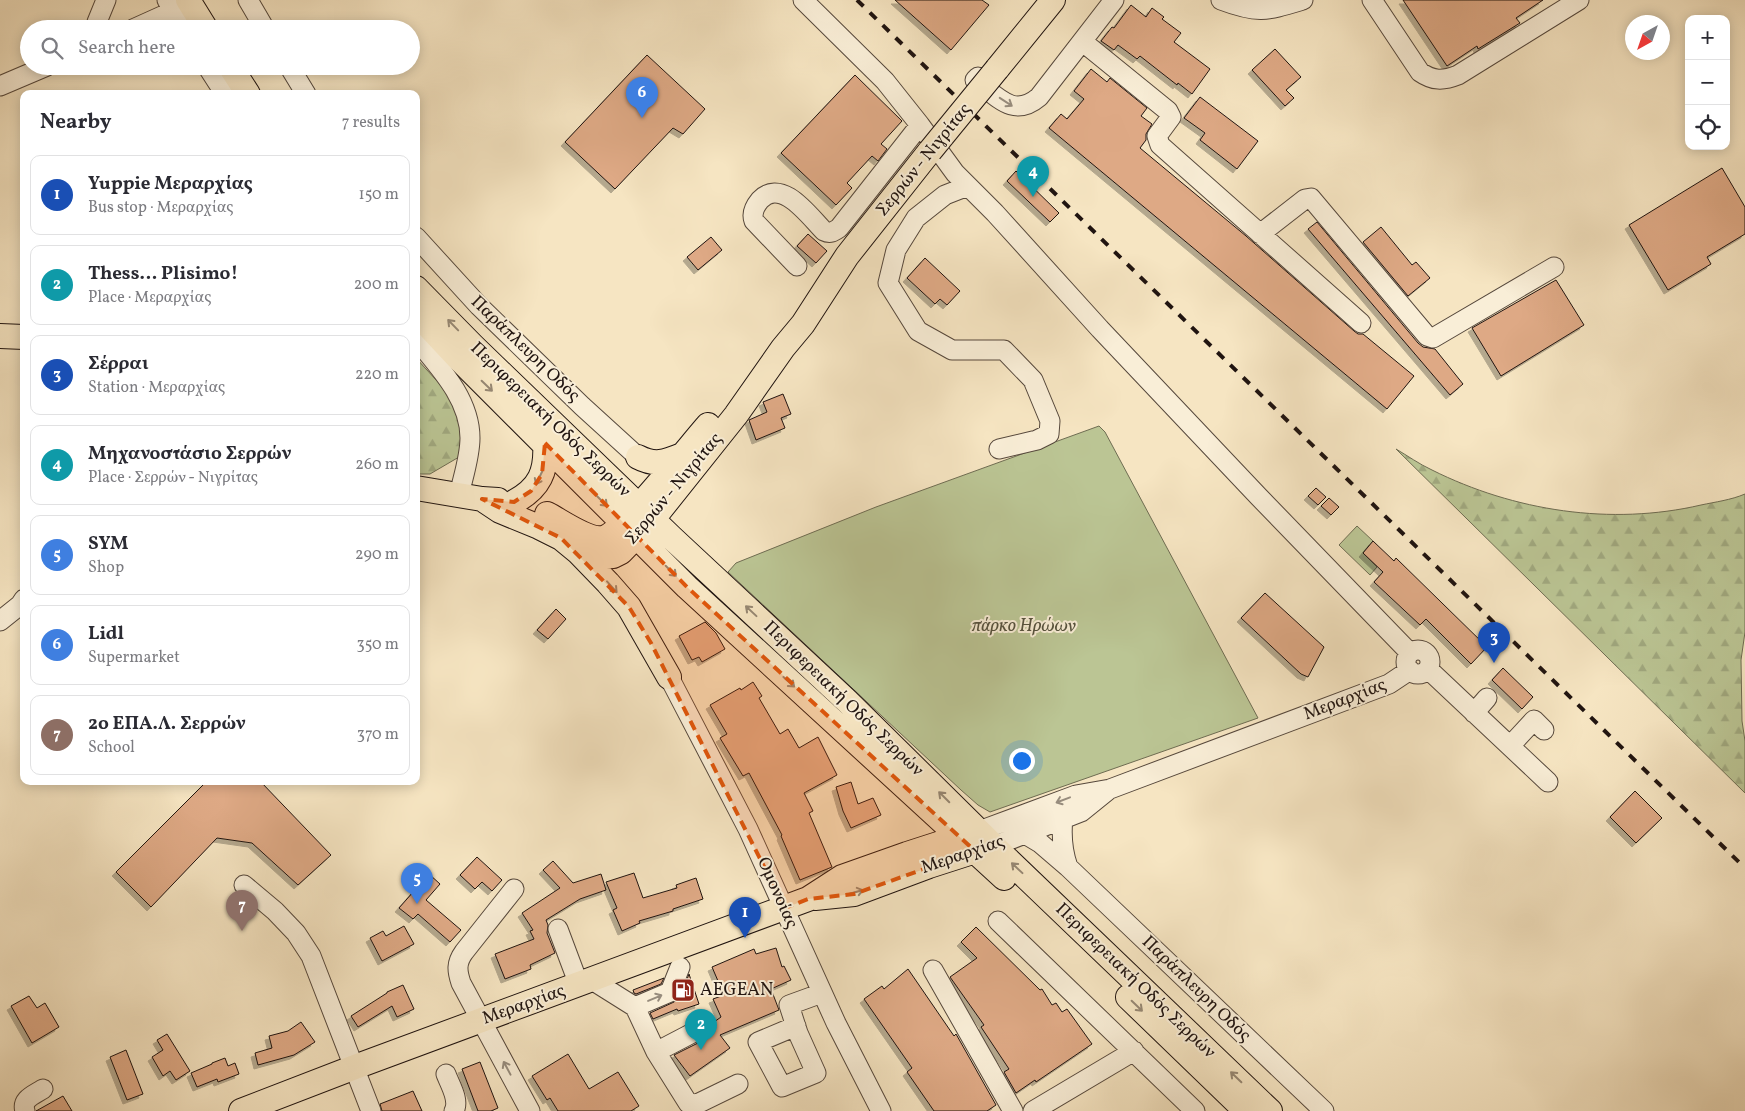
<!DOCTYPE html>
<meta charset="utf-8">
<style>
:root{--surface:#fff;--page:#f7f7f7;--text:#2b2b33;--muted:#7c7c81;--line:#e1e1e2;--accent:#2563eb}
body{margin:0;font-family:Vollkorn,serif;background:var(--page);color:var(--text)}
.controls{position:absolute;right:15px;top:15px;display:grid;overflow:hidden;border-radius:10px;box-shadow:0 2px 12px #0003}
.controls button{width:45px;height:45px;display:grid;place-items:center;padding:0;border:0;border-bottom:1px solid var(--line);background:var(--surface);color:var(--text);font:25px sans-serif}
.compass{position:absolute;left:1625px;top:15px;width:45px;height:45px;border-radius:50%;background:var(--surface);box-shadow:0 2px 12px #0003;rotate:220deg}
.you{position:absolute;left:1021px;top:760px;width:18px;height:18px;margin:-12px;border:4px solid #fff;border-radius:50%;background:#1a73e8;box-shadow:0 0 0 8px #1a73e833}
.badge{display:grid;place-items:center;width:32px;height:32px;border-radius:50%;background:var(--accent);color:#fff;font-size:16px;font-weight:700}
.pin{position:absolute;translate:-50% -41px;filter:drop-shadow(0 1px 2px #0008)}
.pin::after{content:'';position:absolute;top:26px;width:18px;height:15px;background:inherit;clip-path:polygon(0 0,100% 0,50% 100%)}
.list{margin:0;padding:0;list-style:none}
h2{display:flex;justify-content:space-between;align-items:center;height:65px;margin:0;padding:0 20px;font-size:21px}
h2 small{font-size:16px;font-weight:400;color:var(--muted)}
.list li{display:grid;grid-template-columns:32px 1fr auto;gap:15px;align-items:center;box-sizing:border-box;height:80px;margin:0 10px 10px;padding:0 10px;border:1px solid var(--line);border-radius:10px}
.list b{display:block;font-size:19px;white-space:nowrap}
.list p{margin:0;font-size:16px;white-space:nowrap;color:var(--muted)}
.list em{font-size:16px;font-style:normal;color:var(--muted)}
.icon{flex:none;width:28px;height:28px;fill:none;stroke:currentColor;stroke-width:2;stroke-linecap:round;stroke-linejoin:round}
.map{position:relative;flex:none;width:1745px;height:1111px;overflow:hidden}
.search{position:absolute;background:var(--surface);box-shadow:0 2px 12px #0003;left:20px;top:20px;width:400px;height:55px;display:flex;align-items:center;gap:12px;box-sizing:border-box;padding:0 18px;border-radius:28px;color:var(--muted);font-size:19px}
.panel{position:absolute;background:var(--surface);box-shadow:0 2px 12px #0003;left:20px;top:90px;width:400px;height:695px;border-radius:10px}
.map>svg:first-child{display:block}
.forest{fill:url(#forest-firs);stroke:#6e6c52}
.park{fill:#bbc594;stroke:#6e6c52}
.building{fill:#dea985;stroke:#201410;filter:url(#shadow)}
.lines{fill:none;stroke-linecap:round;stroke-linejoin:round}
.minor-casing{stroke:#56483c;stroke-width:21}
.major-casing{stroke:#201410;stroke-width:26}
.minor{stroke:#f9eed7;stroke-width:19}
.major{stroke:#f6e5c2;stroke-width:24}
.rail{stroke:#201410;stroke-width:4;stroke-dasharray:9 9;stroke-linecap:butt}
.major-bridge-casing{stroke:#201410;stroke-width:26;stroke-linecap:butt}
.major-bridge{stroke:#f6e5c2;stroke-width:24}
.oneway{stroke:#978c7d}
.oneway2{stroke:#968772}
.marked{fill:#de560c;fill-opacity:0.2;stroke:#de560c;stroke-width:4;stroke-dasharray:10 6;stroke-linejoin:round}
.labels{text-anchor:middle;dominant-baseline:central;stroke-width:4;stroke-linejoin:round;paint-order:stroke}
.street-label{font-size:18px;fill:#201410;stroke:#f9eed7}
.park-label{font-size:18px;font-style:italic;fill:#56523e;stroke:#f9eed7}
.poi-label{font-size:18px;fill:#201410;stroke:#f9eed7;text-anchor:start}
</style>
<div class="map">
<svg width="1745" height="1111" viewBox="0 0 1745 1111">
<defs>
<pattern id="forest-firs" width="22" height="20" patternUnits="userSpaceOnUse" patternTransform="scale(1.25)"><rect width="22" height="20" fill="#bbc594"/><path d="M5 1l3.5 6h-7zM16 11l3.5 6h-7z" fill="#a0a87f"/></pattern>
<filter id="shadow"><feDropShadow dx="-4" dy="4" stdDeviation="0" flood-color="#0004"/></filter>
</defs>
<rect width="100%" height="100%" fill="#f6e5c2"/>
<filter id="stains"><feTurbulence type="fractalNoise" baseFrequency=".004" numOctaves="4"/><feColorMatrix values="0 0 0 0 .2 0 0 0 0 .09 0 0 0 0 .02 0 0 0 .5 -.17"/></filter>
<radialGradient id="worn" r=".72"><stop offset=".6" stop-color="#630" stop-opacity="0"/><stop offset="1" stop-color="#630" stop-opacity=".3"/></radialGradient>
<path class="forest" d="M416,358L457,403L465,433L459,457L430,474H416Z
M1396,449C1408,456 1419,464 1432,470C1514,511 1611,526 1701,505C1715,502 1731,500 1745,494V632L1741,660L1742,721L1745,741V793Z"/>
<path class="park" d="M1099,426L1105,432L1258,718L990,812L978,805L961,790L728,572L736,563L876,507Z
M1357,526L1373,541L1363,553L1377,567L1370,575L1339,545Z"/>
<path class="building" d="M895,0H982L989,5L951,50Z
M1403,0H1543L1516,18L1520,23L1478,49L1477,46L1447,66Z
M1131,5L1146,17L1152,8L1164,17L1162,19L1181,33L1174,42L1210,69L1192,94L1178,83L1177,85L1140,56L1137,59L1118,45L1114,50L1101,41L1112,27L1114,28Z
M1275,49L1301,77L1286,90L1294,98L1285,106L1252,70Z
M647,55L705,109L683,134L673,128L615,189L565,142Z
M1091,69L1107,82L1110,78L1147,108L1141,116L1152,124L1146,134V140L1140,148L1246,236L1354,331L1358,334H1363L1414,376L1387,409L1049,128L1061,114L1067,119L1084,99L1074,91Z
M855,75L902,121L881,144L887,149L878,161L872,156L847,183L852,188L836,205L781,153Z
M1200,97L1258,141L1237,169L1200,140L1205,133L1184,118Z
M1722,168L1745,207V234L1707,257L1711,264L1668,290L1629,225Z
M1016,171L1059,213L1050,222L1007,181Z
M1317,222L1418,343L1423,347L1435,349L1463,384L1450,395L1308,229Z
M1381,227L1412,265L1416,262L1430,278L1408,296L1363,242Z
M808,234L827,251L816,263L797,246Z
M711,237L722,250L698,270L687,257Z
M925,258L960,291L947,305L940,299L935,304L907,278Z
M1556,280L1584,325L1501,376L1472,328Z
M783,394L791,414L781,418L785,428L756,440L749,420L767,412L763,402Z
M1316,488L1326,497L1318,505L1308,496Z
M1329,498L1339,507L1331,515L1321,506Z
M1373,541L1394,561L1396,558L1487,647L1471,664L1426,619L1420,625L1374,582L1383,572L1363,553Z
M1265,593L1324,647L1308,677L1301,674L1241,618Z
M556,609L566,619L548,639L537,630Z
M705,622L716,633L725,649L702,662L699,657L692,660L679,636Z
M1503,668L1533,697L1522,709L1492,680Z
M753,682L762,696L759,698L780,734L788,729L799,748L818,737L837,775L804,793L813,811L809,813L832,867L800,880L781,836L782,835L749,773L743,776L720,738L727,734L710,705L740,688L741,690Z
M207,781H260L331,855L298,885L252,843L217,838L151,907L116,872Z
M851,782L858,804L873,798L881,815L851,828L843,811L836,787Z
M1635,791L1662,818L1636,843L1610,817Z
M477,857L502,880L492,891L482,882L475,889L460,875Z
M553,861L573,883L601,874L606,890L580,899L546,920L548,925L547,933L555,953L530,965L531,969L505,979L495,954L534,939L530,931L533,930L522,913L560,888L543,870Z
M634,873L643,898L677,888L676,885L696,878L703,899L673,909V911L639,921L640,923L622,931L613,910L617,908L606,882Z
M429,874L440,884L426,900L461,930L450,942L418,914L413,919L399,908Z
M404,926L414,944L382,961L370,938L383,931L386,936Z
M976,927L1040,990L1042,989L1052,1005L1056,1003L1062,1012L1067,1009L1092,1044L1036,1082L1035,1080L1016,1093L1004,1072L1009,1069L981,1027L984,1025L950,977L977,958L961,942Z
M776,948L782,967L784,966L791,980L771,989L779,1010L720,1035L730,1048L690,1076L674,1055L706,1039L710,1035V1025L721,1017L713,999L724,995L712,967L754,949L756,954Z
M908,969L954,1036L956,1034L996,1105L987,1111H934L907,1072L912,1068L864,999L882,986L884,989Z
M689,974L699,1004L678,1011L677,1009L653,1019L650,1013L674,1002L680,997Z
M664,978L661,984L636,994L634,993L633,990Z
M403,985L414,1009L397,1017L392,1006L358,1027L351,1016L387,993V992Z
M29,996L37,1008L45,1003L59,1027L32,1043L11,1006Z
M301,1022L315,1042L294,1055L258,1065L255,1053L272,1048L269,1036L288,1031Z
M167,1034L190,1071L176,1080L170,1071L163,1076L152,1057L163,1050L157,1040Z
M126,1050L143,1094L127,1100L110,1057Z
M568,1054L589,1089L618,1072L639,1106L631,1111H558L550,1098L547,1100L532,1076Z
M225,1058L228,1066L235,1063L239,1074L218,1082L217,1079L197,1087L191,1073L212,1064V1063Z
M480,1062L498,1108L491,1111H478L462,1069Z
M413,1091L422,1111H382L380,1104Z
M63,1096L72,1111H36Z"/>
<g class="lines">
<g class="minor-casing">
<path id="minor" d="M167,0L184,29
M248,0L265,29
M803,0L885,81L920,125L955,173L995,213L1100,329L1259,497L1410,653
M1221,0C1258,14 1266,11 1303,0
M1372,0L1420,72C1433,81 1443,81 1458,75L1579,0
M97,29V22L106,0
M133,29L173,11
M1083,42L1168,111L1171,117L1157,136L1160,145L1361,323
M207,66L225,94
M289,66L306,94
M978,77L975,80C997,96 1013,119 1039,97L1114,0
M0,86L47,66
M968,186L945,195L916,218L896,250L888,283L918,331L952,350H1004L1033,380L1050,421L1049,434L1037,440L999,449
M1260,234L1305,199L1311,198L1427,336L1433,338L1554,267
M416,237L479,306L582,406L638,457
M797,266L754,221C751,213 755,206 760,200C782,177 809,216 824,231C830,234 833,232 839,228L920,125
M416,339C439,367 470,399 470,438C470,457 463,477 459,495
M0,621L20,605L24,599
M1406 662a12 12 0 1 1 24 0a12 12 0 1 1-24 0Z
M1428,669L1548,782
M669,677L748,829L836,1023L881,1111
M1474,713L1487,698
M1510,746L1534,720L1544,730
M1063,818C1061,836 1062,850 1068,867
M979,831L1076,795L1110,789L1389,684L1410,670
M1025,834L1040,843L1068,867L1324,1111
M994,846L1081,812L1107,791
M244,885L275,911L296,933L311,956L371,1111
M514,889L464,952C456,963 457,971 461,983L530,1111
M998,921L1195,1111
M558,929L579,985
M933,970L1013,1111
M592,980L635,1007L670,992L680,967
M635,1007L656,1052L688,1103L697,1104L738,1084
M796,1026L758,1042L782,1087L816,1073L798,1033L789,1005L822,993
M656,1052L700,1029
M446,1074C450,1085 460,1100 454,1111
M25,1111C21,1099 34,1095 43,1089
M1033,1111L1134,1051"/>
</g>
<g class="major-casing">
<path id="major" d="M188,0L206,29
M230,66L248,94
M997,69L1053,0
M416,288L473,346L672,538L847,701L1005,857L1270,1111
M416,313L459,359L687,587L1004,878
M0,336L24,337
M638,457C655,466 665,462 682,455
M416,488L482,499L498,500
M482,499L500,511L539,527L561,538L578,552L599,557L613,556L621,552L653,519L736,415L783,348L803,324L847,256L930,151
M514,502C540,488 547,471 545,443
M547,514C561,521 588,541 603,538C619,535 692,443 708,425
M578,552L608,583L629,607L669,677
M815,898L854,894L929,866L988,847
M1128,997L1246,1111
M241,1111L355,1067L808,899L842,877L907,854L972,833"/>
</g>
<use href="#minor" class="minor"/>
<use href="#major" class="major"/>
<path class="rail" d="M857,0L1745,868"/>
<g class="major-bridge-casing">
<path id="major-bridge" d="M930,151L997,69"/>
</g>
<use href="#major-bridge" class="major-bridge"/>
</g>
<defs><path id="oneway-shaft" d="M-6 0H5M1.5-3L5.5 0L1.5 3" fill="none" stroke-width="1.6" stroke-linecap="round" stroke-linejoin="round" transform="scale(1.25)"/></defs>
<g class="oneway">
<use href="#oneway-shaft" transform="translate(1006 102) rotate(33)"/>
<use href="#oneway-shaft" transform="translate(1063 800) rotate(159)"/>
<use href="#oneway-shaft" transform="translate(655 998) rotate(-23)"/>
<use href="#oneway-shaft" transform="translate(507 1068) rotate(-118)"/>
</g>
<g class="oneway2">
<use href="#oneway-shaft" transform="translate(453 325) rotate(-134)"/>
<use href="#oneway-shaft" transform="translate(487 386) rotate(44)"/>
<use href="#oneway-shaft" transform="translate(539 478) rotate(116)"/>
<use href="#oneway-shaft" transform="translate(602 501) rotate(45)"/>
<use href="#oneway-shaft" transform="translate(671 571) rotate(45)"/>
<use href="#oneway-shaft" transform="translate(612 587) rotate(48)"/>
<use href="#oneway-shaft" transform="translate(751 611) rotate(-137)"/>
<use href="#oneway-shaft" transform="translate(789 682) rotate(42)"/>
<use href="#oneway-shaft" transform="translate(944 797) rotate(-135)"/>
<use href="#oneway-shaft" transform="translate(1017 868) rotate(-137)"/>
<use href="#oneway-shaft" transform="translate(856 892) rotate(-16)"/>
<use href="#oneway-shaft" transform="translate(1137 1006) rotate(44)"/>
<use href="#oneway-shaft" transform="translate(1236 1077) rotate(-136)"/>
</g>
<path class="marked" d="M545,443L687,587L975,851L854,894L808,899L785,908L651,643L629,607L561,538L482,499L514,502L531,491L542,474Z"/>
<defs>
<g id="fuel-square" transform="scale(1.25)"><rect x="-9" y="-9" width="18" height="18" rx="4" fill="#8f2418" stroke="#f9eed7"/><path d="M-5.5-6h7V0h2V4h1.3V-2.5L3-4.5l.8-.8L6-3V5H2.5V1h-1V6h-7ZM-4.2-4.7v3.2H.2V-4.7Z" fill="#fff"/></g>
</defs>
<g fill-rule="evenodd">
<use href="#fuel-square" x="683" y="990"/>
</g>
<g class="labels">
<g class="street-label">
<text transform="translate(924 160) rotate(-51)">Σερρών - Νιγρίτας</text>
<text transform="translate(525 349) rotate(44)">Παράπλευρη Οδός</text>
<text transform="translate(550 420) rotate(44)">Περιφερειακή Οδός Σερρών</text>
<text transform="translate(674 489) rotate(-50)">Σερρών - Νιγρίτας</text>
<text transform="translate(843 699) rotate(44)">Περιφερειακή Οδός Σερρών</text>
<text transform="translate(1345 700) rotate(-21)">Μεραρχίας</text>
<text transform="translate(963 855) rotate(-19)">Μεραρχίας</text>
<text transform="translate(777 893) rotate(66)">Ομονοίας</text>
<text transform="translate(1135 981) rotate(44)">Περιφερειακή Οδός Σερρών</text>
<text transform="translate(1196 989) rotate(44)">Παράπλευρη Οδός</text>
<text transform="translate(524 1005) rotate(-20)">Μεραρχίας</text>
</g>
<g class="park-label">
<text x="1024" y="626">πάρκο Ηρώων</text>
</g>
<g class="poi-label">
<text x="700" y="990">AEGEAN</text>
</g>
</g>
<rect width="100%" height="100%" filter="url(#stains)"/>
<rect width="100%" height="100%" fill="url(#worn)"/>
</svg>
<div class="controls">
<button>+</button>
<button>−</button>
<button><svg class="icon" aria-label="locate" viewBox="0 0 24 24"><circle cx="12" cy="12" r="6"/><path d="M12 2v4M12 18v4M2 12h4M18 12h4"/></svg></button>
</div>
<svg class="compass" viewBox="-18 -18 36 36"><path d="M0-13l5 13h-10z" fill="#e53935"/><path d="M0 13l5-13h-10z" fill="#7c7c81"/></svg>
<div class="you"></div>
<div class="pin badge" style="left:745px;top:938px;background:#1a4fb4">1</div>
<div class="pin badge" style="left:701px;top:1050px;background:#0f9aa8">2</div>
<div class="pin badge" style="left:1494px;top:663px;background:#1a4fb4">3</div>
<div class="pin badge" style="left:1033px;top:197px;background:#0f9aa8">4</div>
<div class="pin badge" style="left:417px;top:904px;background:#3f7fe0">5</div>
<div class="pin badge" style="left:642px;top:118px;background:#3f7fe0">6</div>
<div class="pin badge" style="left:242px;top:931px;background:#8d6e63">7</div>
<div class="search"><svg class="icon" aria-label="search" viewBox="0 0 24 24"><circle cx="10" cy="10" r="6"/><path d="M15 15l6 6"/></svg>Search here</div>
<section class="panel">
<h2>Nearby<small>7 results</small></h2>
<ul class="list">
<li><span class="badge" style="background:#1a4fb4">1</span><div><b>Yuppie Μεραρχίας</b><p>Bus stop · Μεραρχίας</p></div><em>150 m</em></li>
<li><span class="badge" style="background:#0f9aa8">2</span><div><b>Thess… Plisimo!</b><p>Place · Μεραρχίας</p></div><em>200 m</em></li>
<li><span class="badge" style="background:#1a4fb4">3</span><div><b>Σέρραι</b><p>Station · Μεραρχίας</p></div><em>220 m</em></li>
<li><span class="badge" style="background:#0f9aa8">4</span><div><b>Μηχανοστάσιο Σερρών</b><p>Place · Σερρών - Νιγρίτας</p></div><em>260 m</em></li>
<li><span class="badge" style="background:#3f7fe0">5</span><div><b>SYM</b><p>Shop</p></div><em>290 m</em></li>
<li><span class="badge" style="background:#3f7fe0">6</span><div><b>Lidl</b><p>Supermarket</p></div><em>350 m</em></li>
<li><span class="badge" style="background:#8d6e63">7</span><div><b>2ο ΕΠΑ.Λ. Σερρών</b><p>School</p></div><em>370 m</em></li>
</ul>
</section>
</div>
